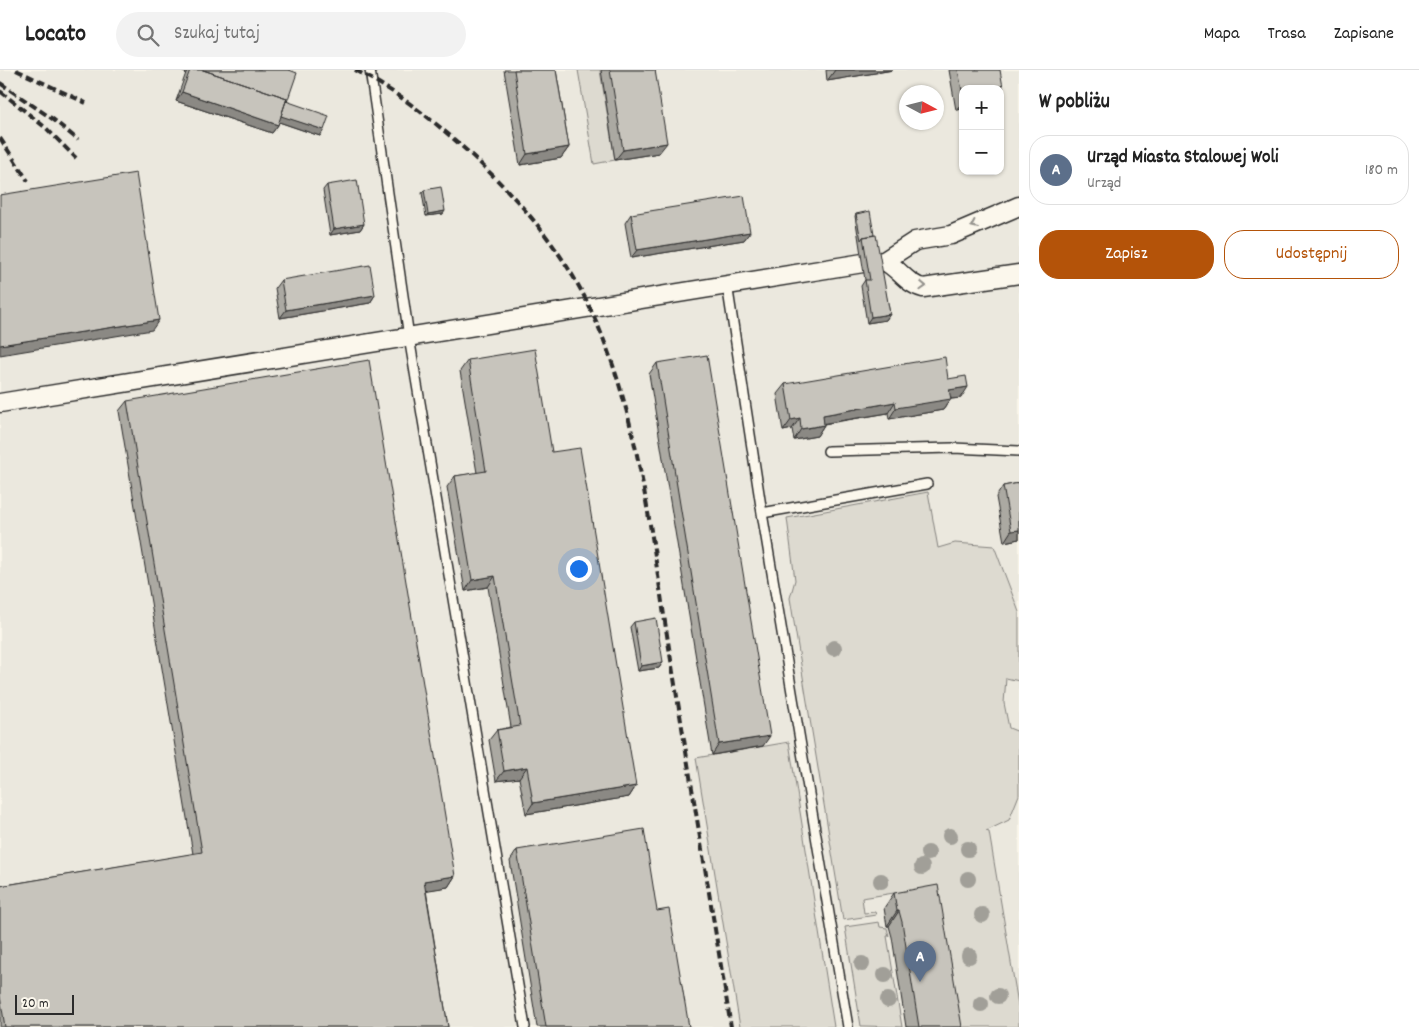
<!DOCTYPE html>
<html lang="pl">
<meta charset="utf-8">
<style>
:root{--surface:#fff;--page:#f2f2f2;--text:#222;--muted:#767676;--line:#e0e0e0;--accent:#b45309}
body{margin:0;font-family:Dekko,sans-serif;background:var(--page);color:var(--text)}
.controls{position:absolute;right:15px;top:15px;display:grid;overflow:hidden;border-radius:10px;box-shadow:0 1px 4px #0004}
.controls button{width:45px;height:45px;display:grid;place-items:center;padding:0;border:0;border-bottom:1px solid var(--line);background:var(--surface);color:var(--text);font:25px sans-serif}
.compass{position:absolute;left:899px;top:15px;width:45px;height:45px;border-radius:50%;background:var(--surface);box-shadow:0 1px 4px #0004;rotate:97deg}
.scale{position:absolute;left:15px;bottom:12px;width:59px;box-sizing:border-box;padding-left:5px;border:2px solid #2b2b2b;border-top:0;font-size:14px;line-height:18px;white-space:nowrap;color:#2b2b2b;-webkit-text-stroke:4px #fbf7ec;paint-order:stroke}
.you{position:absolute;left:578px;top:498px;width:18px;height:18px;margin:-12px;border:4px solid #fff;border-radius:50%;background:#1a73e8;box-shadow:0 0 0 8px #1a73e833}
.badge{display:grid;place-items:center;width:32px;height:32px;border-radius:50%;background:var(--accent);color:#fff;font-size:16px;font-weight:700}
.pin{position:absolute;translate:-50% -41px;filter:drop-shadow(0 1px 2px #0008)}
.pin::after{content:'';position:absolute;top:26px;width:18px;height:15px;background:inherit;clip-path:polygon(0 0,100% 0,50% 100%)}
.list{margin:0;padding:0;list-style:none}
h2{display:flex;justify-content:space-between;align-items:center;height:65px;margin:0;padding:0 20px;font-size:21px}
h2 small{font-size:16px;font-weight:400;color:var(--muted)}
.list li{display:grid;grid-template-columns:32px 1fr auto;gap:15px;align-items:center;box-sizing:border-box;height:70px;margin:0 10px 10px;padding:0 10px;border:1px solid var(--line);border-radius:20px}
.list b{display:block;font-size:19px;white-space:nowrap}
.list p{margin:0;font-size:16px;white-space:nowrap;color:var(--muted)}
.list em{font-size:16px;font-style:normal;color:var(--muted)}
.actions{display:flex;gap:10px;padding:15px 20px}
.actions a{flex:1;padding:11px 0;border:1px solid var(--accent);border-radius:20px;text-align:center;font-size:18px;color:var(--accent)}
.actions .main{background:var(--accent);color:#fff}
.icon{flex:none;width:28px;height:28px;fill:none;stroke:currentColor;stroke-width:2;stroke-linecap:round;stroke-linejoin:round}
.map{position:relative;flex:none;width:1019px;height:957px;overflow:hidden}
header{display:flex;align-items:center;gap:30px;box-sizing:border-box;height:70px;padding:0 25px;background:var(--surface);border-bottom:1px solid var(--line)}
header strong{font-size:24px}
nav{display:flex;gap:28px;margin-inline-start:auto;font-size:18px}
.search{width:350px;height:45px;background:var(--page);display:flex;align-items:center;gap:12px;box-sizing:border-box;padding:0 18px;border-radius:28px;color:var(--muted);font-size:19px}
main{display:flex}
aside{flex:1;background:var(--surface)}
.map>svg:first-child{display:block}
.built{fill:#ebe8de;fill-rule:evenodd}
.green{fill:#dddad0;stroke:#84827e}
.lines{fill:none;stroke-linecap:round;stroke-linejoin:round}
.service-casing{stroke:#2b2b2b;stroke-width:12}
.minor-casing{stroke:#2b2b2b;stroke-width:21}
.service{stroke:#fbf7ec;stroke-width:9}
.minor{stroke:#fbf7ec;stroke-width:18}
.rail{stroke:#2b2b2b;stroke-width:4;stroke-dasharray:8 4;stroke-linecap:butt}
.tree{fill:#a19f98}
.wall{fill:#aba9a2;stroke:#2b2b2b}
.shaded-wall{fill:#8b8984;stroke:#2b2b2b}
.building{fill:#c7c4bc;stroke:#2b2b2b}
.oneway{stroke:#93918c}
</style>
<header>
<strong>Locato</strong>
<div class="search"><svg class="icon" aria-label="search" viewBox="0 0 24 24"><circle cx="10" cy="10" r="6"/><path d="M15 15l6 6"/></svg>Szukaj tutaj</div>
<nav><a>Mapa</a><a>Trasa</a><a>Zapisane</a></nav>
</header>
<main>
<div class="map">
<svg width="1019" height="957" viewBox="0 0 1019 957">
<rect width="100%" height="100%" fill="#fbf7ec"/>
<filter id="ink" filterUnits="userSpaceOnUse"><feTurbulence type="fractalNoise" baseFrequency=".02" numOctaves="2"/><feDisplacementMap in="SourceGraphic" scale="10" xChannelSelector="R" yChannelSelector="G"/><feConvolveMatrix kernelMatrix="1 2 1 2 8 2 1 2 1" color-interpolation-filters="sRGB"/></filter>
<g filter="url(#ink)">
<path class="built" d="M0,0H1019V957H0ZM963,19H1000V101H963ZM906,22H936V52H906Z"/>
<path class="green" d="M578,0H600L615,90L594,94Z
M928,422L938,478L955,473L994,476L1019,542V611L1006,608L1004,633L1009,658L1019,662V725L1009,750L986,761L989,762L1019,940V957H952L894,823L862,828L864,843L875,842L876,845L843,850L790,528L795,510L787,448Z
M789,672L834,957H740L696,688Z
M879,852L880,857L887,858L889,866H887L902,957L861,956L845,857Z"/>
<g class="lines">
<g class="service-casing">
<path id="service" d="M370,0L409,267L525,957
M727,214L762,443L848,957
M828,381L953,378L1019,381
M762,443L927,414"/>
</g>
<g class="minor-casing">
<path id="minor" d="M884,191C899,198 906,214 923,218L1019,204
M876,192L884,191L915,171L951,165L1019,136
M0,333L863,193"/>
</g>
<use href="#service" class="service"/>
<use href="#minor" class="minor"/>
<path class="rail" d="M16,0L86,33
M355,0C402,24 442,57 480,93C524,135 564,183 590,238C640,343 652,475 671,590C691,712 711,835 731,957
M0,13L54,50L78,70
M0,21L46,58L76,88
M0,68L28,111"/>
</g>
<g class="tree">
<circle cx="834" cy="578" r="8"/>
<circle cx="950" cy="766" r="8"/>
<circle cx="968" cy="779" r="8"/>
<circle cx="928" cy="783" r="8"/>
<circle cx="922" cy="797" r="8"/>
<circle cx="968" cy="809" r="8"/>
<circle cx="881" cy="811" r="8"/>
<circle cx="982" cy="845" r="8"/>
<circle cx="969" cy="886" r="8"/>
<circle cx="862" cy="894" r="8"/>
<circle cx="885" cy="905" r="8"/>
<circle cx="998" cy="926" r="8"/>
<circle cx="888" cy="930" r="8"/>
<circle cx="981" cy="934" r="8"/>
</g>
<path class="wall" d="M183,0H289L287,32L320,66L279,52L278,55L272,63L176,31L186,3L183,2Z
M504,0H556L569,77L561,88L520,95Z
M601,0H655L659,83L615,90Z
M826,0H893L827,11Z
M949,0H1000L963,19V39L956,40Z
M327,115L364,154L360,160L330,165L323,120Z
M424,120L443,144L426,146L422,123Z
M631,144L750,162L744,170L631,188L625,153Z
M856,144L874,165L890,244L886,250L867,253L861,216L865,210L855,146Z
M281,210L375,225L370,233L280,248L275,218Z
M468,290L552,382L636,716L629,727L526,744L519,708L496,711L489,670L497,660L511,657L488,517L465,521L447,417L455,406L477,403L460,301Z
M657,293L763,676L712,685L649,304Z
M948,309L961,328L951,329L943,340L889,349L888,343L824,354V355L817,366L794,370L792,359L783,361L777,324L785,314Z
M127,331L455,806L448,817L426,820L448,957H0V816L193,784L119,341Z
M1019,413V469L1004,472L996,427L1003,416Z
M634,552L663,592L659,598L638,601L630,557Z
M517,780L657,841L689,957H537L510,791Z
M894,823L962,957H906L892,867L889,856H887L884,838Z"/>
<path class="shaded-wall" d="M184,0H188L186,3L183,2Z
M835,0H893L827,11Z
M182,22L278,55L272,63L176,31Z
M1004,23L1000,28V24Z
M963,31V39L956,40Z
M280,45L324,60L320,66L276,51Z
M667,73L659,83L615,90L623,80Z
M569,77L561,88L520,95L527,84Z
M445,141L443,144L426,146L428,144Z
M364,154L360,160L330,165L334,159Z
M750,162L744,170L631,188L637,180Z
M375,225L370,233L280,248L286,240Z
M890,244L886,250L867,253L871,247Z
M159,250L152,260L0,285V275Z
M968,317L961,328L951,329L943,340L889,349L896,338L949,320Z
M895,332L888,343L815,355L823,345Z
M800,348L792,359L783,361L791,350Z
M824,355L817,366L794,370L801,359Z
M1019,460V469L1004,472L1011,461Z
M495,506L488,517L465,521L472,510Z
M663,592L659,598L638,601L641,596Z
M770,666L763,676L712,685L719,674Z
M527,697L519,708L496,711L504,701Z
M636,716L629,727L526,744L533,733Z
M455,806L448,817L417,822L424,811Z
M897,841H899L889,856H887Z"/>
<path class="building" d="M190,0H203L287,28L278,55L182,22Z
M203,0H289L297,3L287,32L286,31L287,28Z
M514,0H556L569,77L527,84Z
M610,0H655L667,73L623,80Z
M958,0H1000L1004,23L1000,24V19H963V26Z
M286,31L329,46L324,60L281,46Z
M136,103L159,250L0,275V125Z
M357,110L364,154L334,159L327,115Z
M441,117L445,141L428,144L424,120Z
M744,126L750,162L637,180L631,144Z
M870,141L874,165L863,167L861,170L856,144Z
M876,165L890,244L871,247L865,210H870L863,167Z
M370,195L375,225L286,240L281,210Z
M535,279L552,382L580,378L636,716L533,733L527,697L504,701L497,660L520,656L495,506L472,510L455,406L486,401L468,290Z
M707,285L770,666L719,674L657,293Z
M945,287L948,309L966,306L968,317L949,320L951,329L896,338L895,332L823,345L824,355L801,359L800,348L791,350L785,314Z
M369,290L455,806L424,811L448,957H5L0,926V816L202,782L127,331Z
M1019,413V460L1011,461L1003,416Z
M656,548L663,592L641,596L634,552Z
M644,759L657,841L669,839L689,957H546L517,780Z
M938,815L962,957H919L902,852L899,841H897L894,823Z"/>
<defs><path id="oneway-chevron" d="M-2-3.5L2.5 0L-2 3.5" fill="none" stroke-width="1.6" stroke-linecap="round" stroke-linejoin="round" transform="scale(1.25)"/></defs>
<g class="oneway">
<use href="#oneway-chevron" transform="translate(974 155) rotate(155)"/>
<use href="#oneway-chevron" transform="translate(923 216) rotate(2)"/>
</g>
</g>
</svg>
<div class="controls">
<button>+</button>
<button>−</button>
</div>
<svg class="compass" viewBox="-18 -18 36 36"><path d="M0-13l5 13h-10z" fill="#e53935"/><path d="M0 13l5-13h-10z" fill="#767676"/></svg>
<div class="scale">20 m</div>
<div class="you"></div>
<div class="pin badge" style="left:920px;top:912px;background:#5c6f8a">A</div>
</div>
<aside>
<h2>W pobliżu<small></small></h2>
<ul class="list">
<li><span class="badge" style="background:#5c6f8a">A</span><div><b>Urząd Miasta Stalowej Woli</b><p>Urząd</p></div><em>180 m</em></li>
</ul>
<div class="actions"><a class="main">Zapisz</a><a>Udostępnij</a></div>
</aside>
</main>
